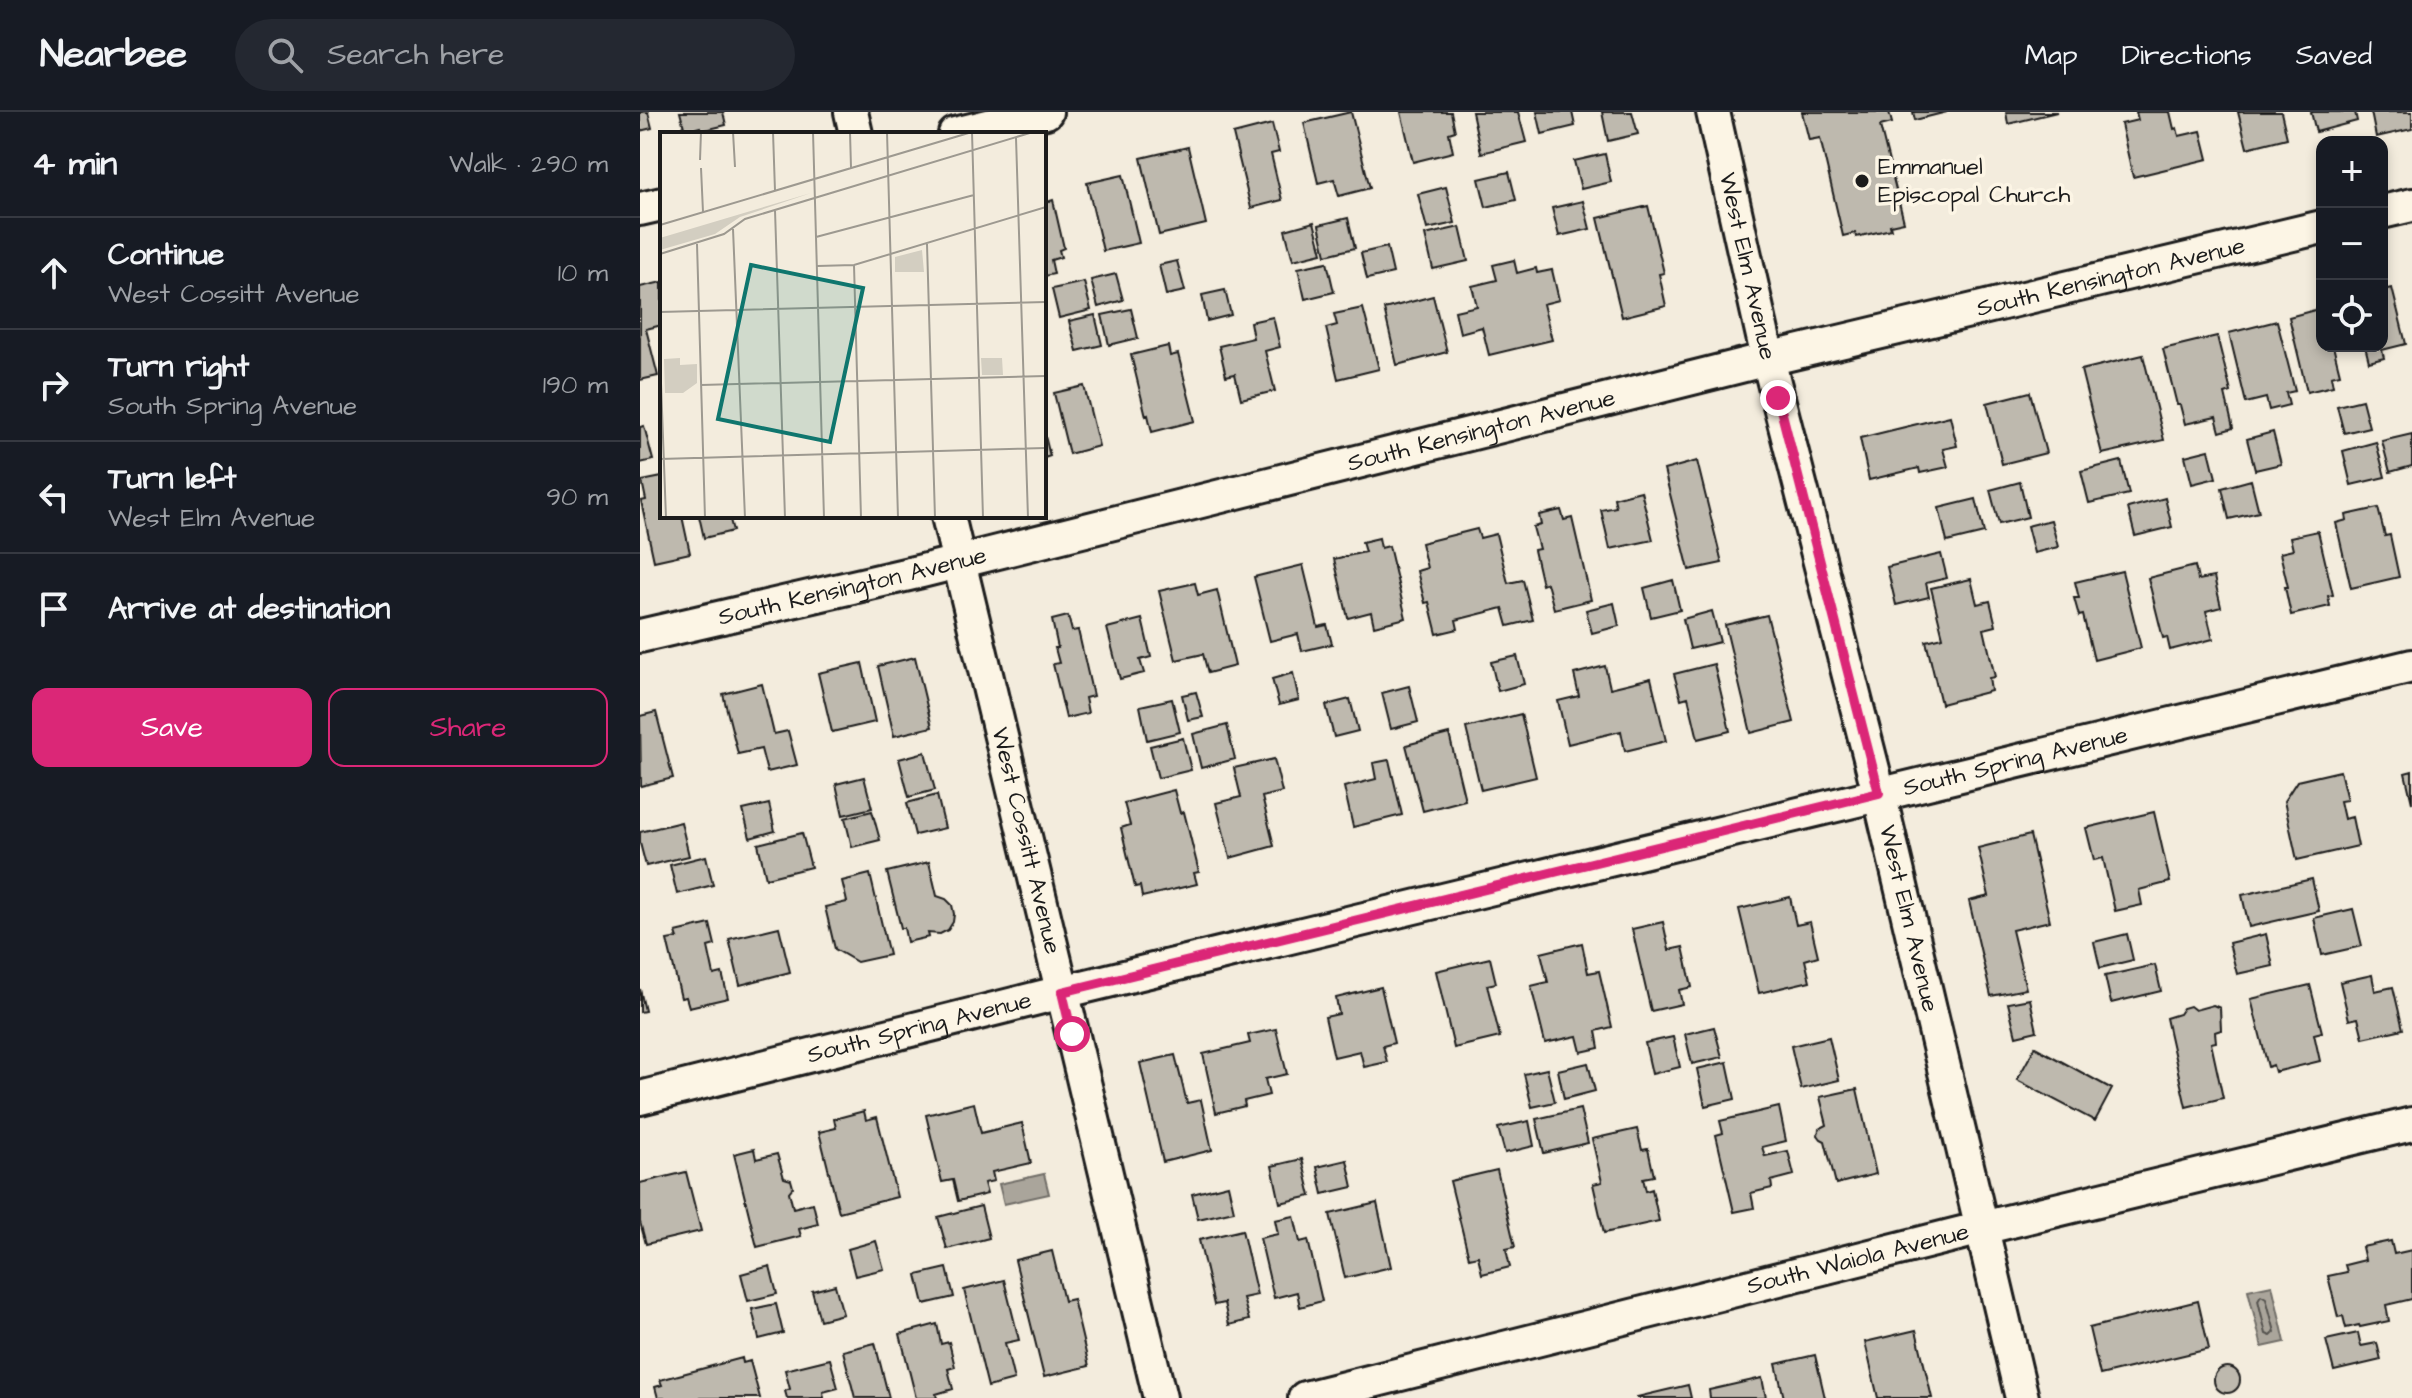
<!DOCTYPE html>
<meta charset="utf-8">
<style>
:root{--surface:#171b24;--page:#242831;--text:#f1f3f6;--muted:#9ea1a6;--line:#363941;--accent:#db2777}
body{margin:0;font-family:"Architects Daughter",sans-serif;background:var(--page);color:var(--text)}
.controls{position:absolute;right:24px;top:24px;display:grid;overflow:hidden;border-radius:16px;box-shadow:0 4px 12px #0003}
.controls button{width:72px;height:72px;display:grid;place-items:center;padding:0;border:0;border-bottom:2px solid var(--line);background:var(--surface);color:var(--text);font:40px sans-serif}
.stop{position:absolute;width:24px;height:24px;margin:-18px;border:6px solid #db2777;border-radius:50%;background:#fff}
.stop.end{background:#db2777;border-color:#fff;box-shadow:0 2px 8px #0008}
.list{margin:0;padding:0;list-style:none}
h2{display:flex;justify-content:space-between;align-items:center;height:104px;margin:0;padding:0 32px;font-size:34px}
h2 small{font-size:26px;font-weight:400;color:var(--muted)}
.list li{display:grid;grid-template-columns:52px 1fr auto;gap:24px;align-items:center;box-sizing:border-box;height:112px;padding:0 32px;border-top:2px solid var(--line)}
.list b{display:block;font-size:30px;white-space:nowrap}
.list p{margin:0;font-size:26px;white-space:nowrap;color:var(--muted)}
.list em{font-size:26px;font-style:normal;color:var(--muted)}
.actions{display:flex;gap:16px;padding:24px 32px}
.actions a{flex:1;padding:18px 0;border:2px solid var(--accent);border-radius:16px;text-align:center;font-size:28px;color:var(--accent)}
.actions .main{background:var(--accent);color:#fff}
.icon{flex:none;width:44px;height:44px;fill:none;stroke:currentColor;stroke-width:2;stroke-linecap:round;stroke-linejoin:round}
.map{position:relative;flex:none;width:1772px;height:1286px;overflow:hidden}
header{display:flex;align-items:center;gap:48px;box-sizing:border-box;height:112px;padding:0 40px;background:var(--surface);border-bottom:2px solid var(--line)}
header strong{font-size:38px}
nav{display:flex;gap:44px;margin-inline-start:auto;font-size:28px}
.search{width:560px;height:72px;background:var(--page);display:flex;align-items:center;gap:20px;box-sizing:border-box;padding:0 28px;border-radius:44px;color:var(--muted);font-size:30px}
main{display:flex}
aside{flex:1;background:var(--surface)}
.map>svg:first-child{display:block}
.water{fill:#aaa59b;stroke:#716e68;stroke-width:2}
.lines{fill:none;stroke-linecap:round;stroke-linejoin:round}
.shore{stroke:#55534f;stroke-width:2}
.building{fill:#beb9ae;stroke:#1c1c1c;stroke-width:2}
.minor-casing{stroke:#1c1c1c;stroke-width:38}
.minor{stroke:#fcf5e5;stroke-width:32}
.route{stroke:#db2777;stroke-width:10}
.poi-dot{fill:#1c1c1c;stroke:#fcf5e5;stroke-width:3}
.labels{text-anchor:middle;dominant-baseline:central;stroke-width:7;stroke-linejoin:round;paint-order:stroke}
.poi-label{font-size:24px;fill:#1c1c1c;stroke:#fcf5e5;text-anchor:start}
.street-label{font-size:24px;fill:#1c1c1c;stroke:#fcf5e5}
.inset-road{fill:none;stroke:#9d9990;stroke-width:2}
.view{fill:#0f766e;fill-opacity:0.15;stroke:#0f766e;stroke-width:4}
.inset-edge{fill:none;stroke:#1c1c1c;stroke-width:4}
</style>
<header>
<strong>Nearbee</strong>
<div class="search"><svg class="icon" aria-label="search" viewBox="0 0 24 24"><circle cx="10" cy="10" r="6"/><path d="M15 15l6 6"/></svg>Search here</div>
<nav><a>Map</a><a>Directions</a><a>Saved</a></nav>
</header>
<main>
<aside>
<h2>4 min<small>Walk · 290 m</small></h2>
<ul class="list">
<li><svg class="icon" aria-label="ahead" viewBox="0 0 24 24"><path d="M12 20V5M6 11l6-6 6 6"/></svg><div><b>Continue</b><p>West Cossitt Avenue</p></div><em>10 m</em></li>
<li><svg class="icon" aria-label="right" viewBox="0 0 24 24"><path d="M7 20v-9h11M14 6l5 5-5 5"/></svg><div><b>Turn right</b><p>South Spring Avenue</p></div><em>190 m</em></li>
<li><svg class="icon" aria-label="left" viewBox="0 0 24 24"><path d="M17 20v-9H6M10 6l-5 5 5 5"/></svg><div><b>Turn left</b><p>West Elm Avenue</p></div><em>90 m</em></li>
<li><svg class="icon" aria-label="arrive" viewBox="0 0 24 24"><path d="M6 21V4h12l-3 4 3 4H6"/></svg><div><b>Arrive at destination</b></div></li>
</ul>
<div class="actions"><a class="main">Save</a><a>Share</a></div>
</aside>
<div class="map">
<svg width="1772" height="1286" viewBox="0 0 1772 1286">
<rect width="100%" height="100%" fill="#f3ecdd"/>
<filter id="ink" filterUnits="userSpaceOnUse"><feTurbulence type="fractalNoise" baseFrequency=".0125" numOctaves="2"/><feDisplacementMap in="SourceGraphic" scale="16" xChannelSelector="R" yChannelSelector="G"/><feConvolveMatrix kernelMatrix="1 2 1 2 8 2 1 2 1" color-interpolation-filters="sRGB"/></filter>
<g filter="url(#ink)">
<path class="water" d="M404,1062L409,1082L364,1092L359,1072Z
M1632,1173L1645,1230L1622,1235L1608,1178Z"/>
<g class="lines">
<path class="shore" d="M1621,1183L1626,1186L1635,1220L1631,1224L1626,1222L1618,1188Z"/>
</g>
<path class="building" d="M0,0H8L12,16L0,19Z
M40,0H83L86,13L61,19L60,15L45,19Z
M711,0L730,76L699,84L694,67L678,71L664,11Z
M761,0H811L815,19L809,21L813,40L773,50Z
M832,0H878L886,30L841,41Z
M897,0H932L935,14L902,22Z
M962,0H992L998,22L968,29Z
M1162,0H1249L1252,11L1240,14L1264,110L1250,113L1251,117L1216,125L1215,121L1203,124L1180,26L1169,28Z
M1273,0H1307L1275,8Z
M1366,0H1417L1368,12Z
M1496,0H1530L1534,17L1537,16L1539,24L1561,19L1568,47L1493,65L1481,12L1498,8Z
M1598,0H1641L1647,26L1607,36Z
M1671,0H1715L1717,9L1676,20Z
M1731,0H1772V17L1736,25Z
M632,12L639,40L631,42L642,88L611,96L593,22Z
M548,35L566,112L519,123L501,46Z
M965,42L971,70L941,77L934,49Z
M869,60L876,88L846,95L839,67Z
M483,63L499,131L463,139L447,71Z
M806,75L815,111L787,117L778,82Z
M413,88L424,136L419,138L421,145L411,148L414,162L404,164V91Z
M943,89L950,117L919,124L912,96Z
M1008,94L1024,161L1019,162L1026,194L982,205L958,106Z
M708,106L715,136L686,143L679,113Z
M674,110L682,141L653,148L645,118Z
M820,115L828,149L793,157L785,123Z
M747,135L753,161L727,167L721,141Z
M874,148L877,161L896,156L897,161L912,158L919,188L903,192L912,228L849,243L842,215L820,221L815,199L837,194L832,174L857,168L853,153Z
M537,149L545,179L526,183L519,153Z
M687,150L694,180L665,187L658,156Z
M476,162L483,188L458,195L451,168Z
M22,170V213L6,217L18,264L0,268V175Z
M444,170L451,198L419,206L412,177Z
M1752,176L1766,232L1742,238L1744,246L1729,250L1725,234H1742V178Z
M585,178L591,203L567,209L562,183Z
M793,184L807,240L757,253L744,197Z
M723,196L739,257L698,267L686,216L697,213L694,202Z
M1682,196V234H1693L1700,262L1691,264L1693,274L1667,280L1649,205Z
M491,197L498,226L469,233L462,203Z
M455,203L462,233L437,239L429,209Z
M633,205L640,235L625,239L635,279L601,287L595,262L586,264L579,234L613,226L610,210Z
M1637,209L1655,279L1646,281L1649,293L1629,298L1626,286L1606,291L1589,221Z
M1577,224L1591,280L1585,282L1593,316L1580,320L1576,305L1545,312L1540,293H1537L1523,237Z
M528,234L530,244L538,242L555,309L512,320L508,303L506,304L491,243Z
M1503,243L1524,328L1462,342L1441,258Z
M444,274L459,334L429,342L414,281Z
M1390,280L1406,341L1362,352L1347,291Z
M1722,288L1729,315L1704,321L1697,294Z
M1310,304L1317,334L1303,337L1308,355L1280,361L1279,356L1229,368L1220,326Z
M4,314L13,348L0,351V315Z
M404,320L410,344L404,346Z
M1633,320L1641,352L1615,358L1607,327Z
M1772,322V354L1750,360L1742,329Z
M1736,330L1745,365L1711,373L1703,339Z
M1569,338L1576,366L1552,372L1545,344Z
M1057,349L1082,451L1049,458L1024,358Z
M1481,349L1489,382L1449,391L1441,359Z
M22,365V404H42L50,441L14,449L1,389L6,388L2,369Z
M1611,368L1619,400L1589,407L1582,376Z
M1380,370L1388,405L1359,412L1350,378Z
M1001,379L1013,428L970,437L961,398L976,395L974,386Z
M1525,386L1532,415L1495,424L1488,396Z
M1336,387L1344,421L1307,430L1299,396Z
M1738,396L1745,424L1750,423L1759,465L1711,476L1696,411L1707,408L1706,403Z
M921,398L924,408L932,406L951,488L914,497L907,471L902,473L894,438L899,437L893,415L901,413L899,403Z
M59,404H89L93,419L64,426Z
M1411,408L1418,435L1394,441L1387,414Z
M837,417L840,426L856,422L868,471L883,468L893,508L868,514L863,496L816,508L818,517L797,522L789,490L785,491L777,459L787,456L781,431Z
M1678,419L1693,483L1688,484L1690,494L1651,503L1645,475H1648L1640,441L1653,438L1650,425Z
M739,426L741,436L749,434L766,506L734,514L731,500L708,506L694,447L725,440L722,430Z
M1301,442L1307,466L1286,471L1289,485L1256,493L1247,455Z
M663,453L678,515L687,513L692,532L662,539L658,522L630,529L614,465Z
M1555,454L1558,468L1574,465L1581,495L1566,499L1573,527L1530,538L1527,525L1523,526L1508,466Z
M1482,459L1501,536L1454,548L1443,503L1439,504L1434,486H1439L1435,470Z
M1331,467L1337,492L1350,489L1356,514L1344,517L1355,565L1349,566L1351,579L1301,592L1286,529L1303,525L1291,476Z
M1033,468L1040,498L1011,505L1004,476Z
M555,471L558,483L577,478L595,554L568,561L563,542L536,548L519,479Z
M974,491L979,514L952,521L946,498Z
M1072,499L1080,530L1050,537L1043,507Z
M1127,503L1154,610L1111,621L1085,513Z
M428,504L432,519L438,518L453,584L445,586L448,601L426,606L413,552L419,551L415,536H418L412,508Z
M502,507L511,545L500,548L504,561L480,567L467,516Z
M877,544L884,572L858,579L851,550Z
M275,545L292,615L254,624L238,554Z
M222,551L235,610L192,620L178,561Z
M1074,552L1090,619L1058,627L1048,585L1041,587L1034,562Z
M965,554L970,576L1011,566L1026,629L985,639L981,619L928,632L918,589L939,584L934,562Z
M653,561L659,588L639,593L632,567Z
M122,572L134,622L148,619L157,653L127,660L121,637L98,642L83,582Z
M769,574L778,610L751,617L742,581Z
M556,580L563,605L548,608L542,583Z
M532,587L540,620L507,628L500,594Z
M710,587L718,619L694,625L686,593Z
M16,600L33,666L1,674L0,604Z
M881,602L896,665L841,678L826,616Z
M587,613L595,647L561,656L553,622Z
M809,622L825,688L783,699L766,633Z
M543,626L551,658L518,666L510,634Z
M285,640L295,678L269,685L259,647Z
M634,647L642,680L622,685L634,734L590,746L576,691L601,685L594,656Z
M749,648L762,703L713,715L704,675L736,667L733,651Z
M1700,659L1707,688L1700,689L1704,707L1712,705L1718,734L1657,748L1644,689L1657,669Z
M1772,659V691L1765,661Z
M224,665L232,696L203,703L196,672Z
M534,678L540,701L544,700L559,760L554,761L557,772L502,785L500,774L495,775L481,716L490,713L484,691Z
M297,683L305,716L275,723L267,691Z
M129,692L135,719L110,726L103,698Z
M232,699L240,728L212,735L205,706Z
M1514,700L1530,770L1499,778L1502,793L1475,799L1463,746L1454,748L1446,716Z
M41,710L49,744L6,754L0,731V720Z
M162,721L171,755L126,766L118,732Z
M1390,723L1410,809L1372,818L1386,877L1351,884L1329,789L1349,784L1338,736Z
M66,744L73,773L37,782L30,753Z
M289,750L297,784L306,787L312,793L314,802L313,810L308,818L300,822L288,821L289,825L267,830L264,816H261L247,760Z
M230,762L249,843L217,850L195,837L185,795L207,790L202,769Z
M1672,767L1679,799L1609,815L1602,783Z
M1150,785L1156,813L1170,810L1178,844L1165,848L1170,869L1119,881L1099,797Z
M1713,797L1722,834L1682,843L1674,806Z
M1023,810L1029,838L1043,835L1052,875L1039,878L1042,892L1011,899L992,817Z
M70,812L75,833L68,835L74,863L82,861L88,886L49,895L46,885L41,886L27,828L38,826L36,820Z
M139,815L150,860L100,873L89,827Z
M1487,822L1493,848L1460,856L1454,830Z
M1626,822L1633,854L1597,862L1589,831Z
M942,831L948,861L959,859L972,915L956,919L959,936L941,940L937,924L905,931L891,874L908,870L901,841Z
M850,846L856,871L847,873L860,925L814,936L796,859Z
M1515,853L1521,879L1471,891L1465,864Z
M1732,863L1735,879L1753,875L1763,917L1723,926L1718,906L1709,908L1700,870Z
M1670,873L1682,920L1674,922L1680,949L1635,960L1633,953L1628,955L1611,887Z
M741,875L754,931L743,934L747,950L724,955L720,939L694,945L685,905L699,902L696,886Z
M0,877L5,899L0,900Z
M1390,887L1397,919L1376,924L1368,891Z
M1573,893L1580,896L1581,918L1575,920L1576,930L1571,931L1583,986L1546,995L1526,906L1539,902L1543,896L1550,894L1555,898Z
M1074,915L1082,945L1052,952L1045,922Z
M636,917L647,962L625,967L629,983L604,989L605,994L576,1001L563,942L610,931L608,923Z
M1033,925L1040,955L1012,962L1005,931Z
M1189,925L1199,968L1161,977L1151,934Z
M1395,935L1472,977L1455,1009L1377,968Z
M535,943L547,991L561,988L572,1038L523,1050L500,951Z
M1087,950L1095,987L1065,994L1057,957Z
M948,951L955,979L924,987L918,958Z
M907,957L915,990L892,995L884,962Z
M1217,977L1236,1062L1196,1072L1185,1029L1181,1027L1178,1023L1179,1017L1187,1013L1180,985Z
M334,991L341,1021L382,1011L391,1051L352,1060L354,1069L344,1071L347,1082L318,1089L313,1068L302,1070L286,1003Z
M1139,995L1146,1029L1122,1035L1125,1044L1148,1039L1154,1063L1131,1069L1132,1076L1111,1081L1114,1096L1094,1100L1076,1023L1083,1021L1080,1009Z
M940,997L948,1031L904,1041L896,1007Z
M224,999L226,1008L237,1005L257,1085L199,1100L179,1020L196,1016L194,1007Z
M889,1009L894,1034L865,1041L858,1016Z
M997,1017L1002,1038L1008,1037L1014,1064L1003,1066L1006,1079L1012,1077L1019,1109L964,1121L953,1072L962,1070L952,1027Z
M114,1037L116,1047L137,1042L144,1066L151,1068L153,1075L149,1080L153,1096L173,1091L178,1112L159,1117L161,1124L117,1135L94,1042Z
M662,1047L671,1084L640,1091L632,1054Z
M707,1048L713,1075L683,1082L677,1055Z
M857,1058L875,1135L866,1137L870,1155L842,1162L838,1144L829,1146L810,1069Z
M46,1060L61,1119L6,1132L0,1110V1071Z
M588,1073L594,1099L558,1107L552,1082Z
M737,1091L751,1155L705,1166L690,1102Z
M341,1094L349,1126L307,1137L298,1105Z
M654,1104L660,1130L668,1128L682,1189L660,1195L657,1180L634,1186L620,1126L638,1122L635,1108Z
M602,1118L617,1183L603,1186L609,1208L589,1213L584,1191L574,1193L559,1128Z
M236,1129L244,1157L215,1164L208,1137Z
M1751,1129L1754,1142L1772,1138V1187L1746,1193L1749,1209L1720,1215L1719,1213L1706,1216L1703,1204L1698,1205L1688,1164L1707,1160L1705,1153L1725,1148L1722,1135Z
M412,1139L424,1189L433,1187L449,1254L404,1265L375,1148Z
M130,1154L137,1182L108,1189L101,1162Z
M307,1156L314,1185L284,1192L277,1163Z
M364,1168L379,1228L365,1231L374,1268L348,1275L324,1178Z
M195,1173L203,1202L180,1208L172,1179Z
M1558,1189L1569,1237L1460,1263L1449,1216Z
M136,1192L143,1221L119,1227L112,1197Z
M297,1212L301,1232L309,1230L315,1255L308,1257L313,1277L296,1282L297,1286H276L260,1222Z
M1276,1218L1292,1286H1238L1225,1230Z
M1718,1221L1721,1234L1737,1231L1741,1248L1694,1259L1686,1228Z
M235,1231L249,1286H215L203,1239Z
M1175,1243L1185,1286H1144L1136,1252Z
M102,1246L103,1251L110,1249L120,1286H18L15,1275L22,1273L20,1268Z
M190,1247L198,1276L183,1280L184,1286H147L145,1279L150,1277L145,1258Z
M1574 1268a13 13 0 1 1 26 0a13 13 0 1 1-26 0Z
M1122,1266L1126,1286H1070L1069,1278Z
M1048,1273L1051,1286H997V1285Z"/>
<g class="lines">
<g class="minor-casing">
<g id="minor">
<path d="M211,0L216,22"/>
<path id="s1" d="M1073,0L1128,247L1239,681L1382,1286"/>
<path d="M315,22L406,0"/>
<path d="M0,97L22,92"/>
<path d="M1742,100L1772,93"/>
<path id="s2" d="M308,404L520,1286"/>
<path id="s3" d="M0,524L282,459L1128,247L1682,115"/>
<path id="s4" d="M0,986L422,880L1772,554"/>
<path id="s5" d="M665,1286L1342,1116L1772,1012"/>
</g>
</g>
<use href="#minor" class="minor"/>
</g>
</g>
<g class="lines" filter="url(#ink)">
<path class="route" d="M432,922L422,880L1239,681L1138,286"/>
</g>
<circle class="poi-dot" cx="1222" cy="69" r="8"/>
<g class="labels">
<g class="poi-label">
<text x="1238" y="55">Emmanuel<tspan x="1238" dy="28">Episcopal Church</tspan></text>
</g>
<g class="street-label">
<text stroke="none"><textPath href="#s1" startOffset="158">West Elm Avenue</textPath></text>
<text stroke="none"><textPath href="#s3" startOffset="1514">South Kensington Avenue</textPath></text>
<text stroke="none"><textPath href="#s3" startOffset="866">South Kensington Avenue</textPath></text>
<text stroke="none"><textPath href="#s3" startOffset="218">South Kensington Avenue</textPath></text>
<text stroke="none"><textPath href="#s4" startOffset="1416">South Spring Avenue</textPath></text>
<text stroke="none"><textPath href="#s2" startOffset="334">West Cossitt Avenue</textPath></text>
<text stroke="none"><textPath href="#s1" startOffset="830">West Elm Avenue</textPath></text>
<text stroke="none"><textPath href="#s4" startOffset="288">South Spring Avenue</textPath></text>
<text stroke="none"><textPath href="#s5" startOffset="570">South Waiola Avenue</textPath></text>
</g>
</g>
<g transform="translate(20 20)">
<rect width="386" height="386" fill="#f3ecdd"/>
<path d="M151,61L80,85L55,102L0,118V106ZM262,118L264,140H235V125ZM20,226V233L37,232V251L23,261H5L4,227ZM321,226H342L343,243H322Z" fill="#d3cec1"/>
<path class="inset-road" d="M73,0L75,35M113,0L115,59M153,0L164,386M190,0L191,36M227,0L238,386M312,0L323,386M356,6L368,386M40,28L41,0M41,36L43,80M115,78L125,386M0,93L312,0M73,97L85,386M156,105L314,63M37,112L45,386M267,112L275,386M0,122L64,102L85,87L373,0M194,133L201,386M157,134L194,133L386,75M0,180L386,170M0,224L6,386M41,253L386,244M0,327L386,316"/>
<path class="view" d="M91,133L203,156L170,310L58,287Z"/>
<rect width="386" height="386" class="inset-edge"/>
</g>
</svg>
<div class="controls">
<button>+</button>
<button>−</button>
<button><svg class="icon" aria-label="locate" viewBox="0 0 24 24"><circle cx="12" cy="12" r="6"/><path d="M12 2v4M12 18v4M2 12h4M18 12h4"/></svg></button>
</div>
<div class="stop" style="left:432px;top:922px"></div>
<div class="stop end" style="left:1138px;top:286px"></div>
</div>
</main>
